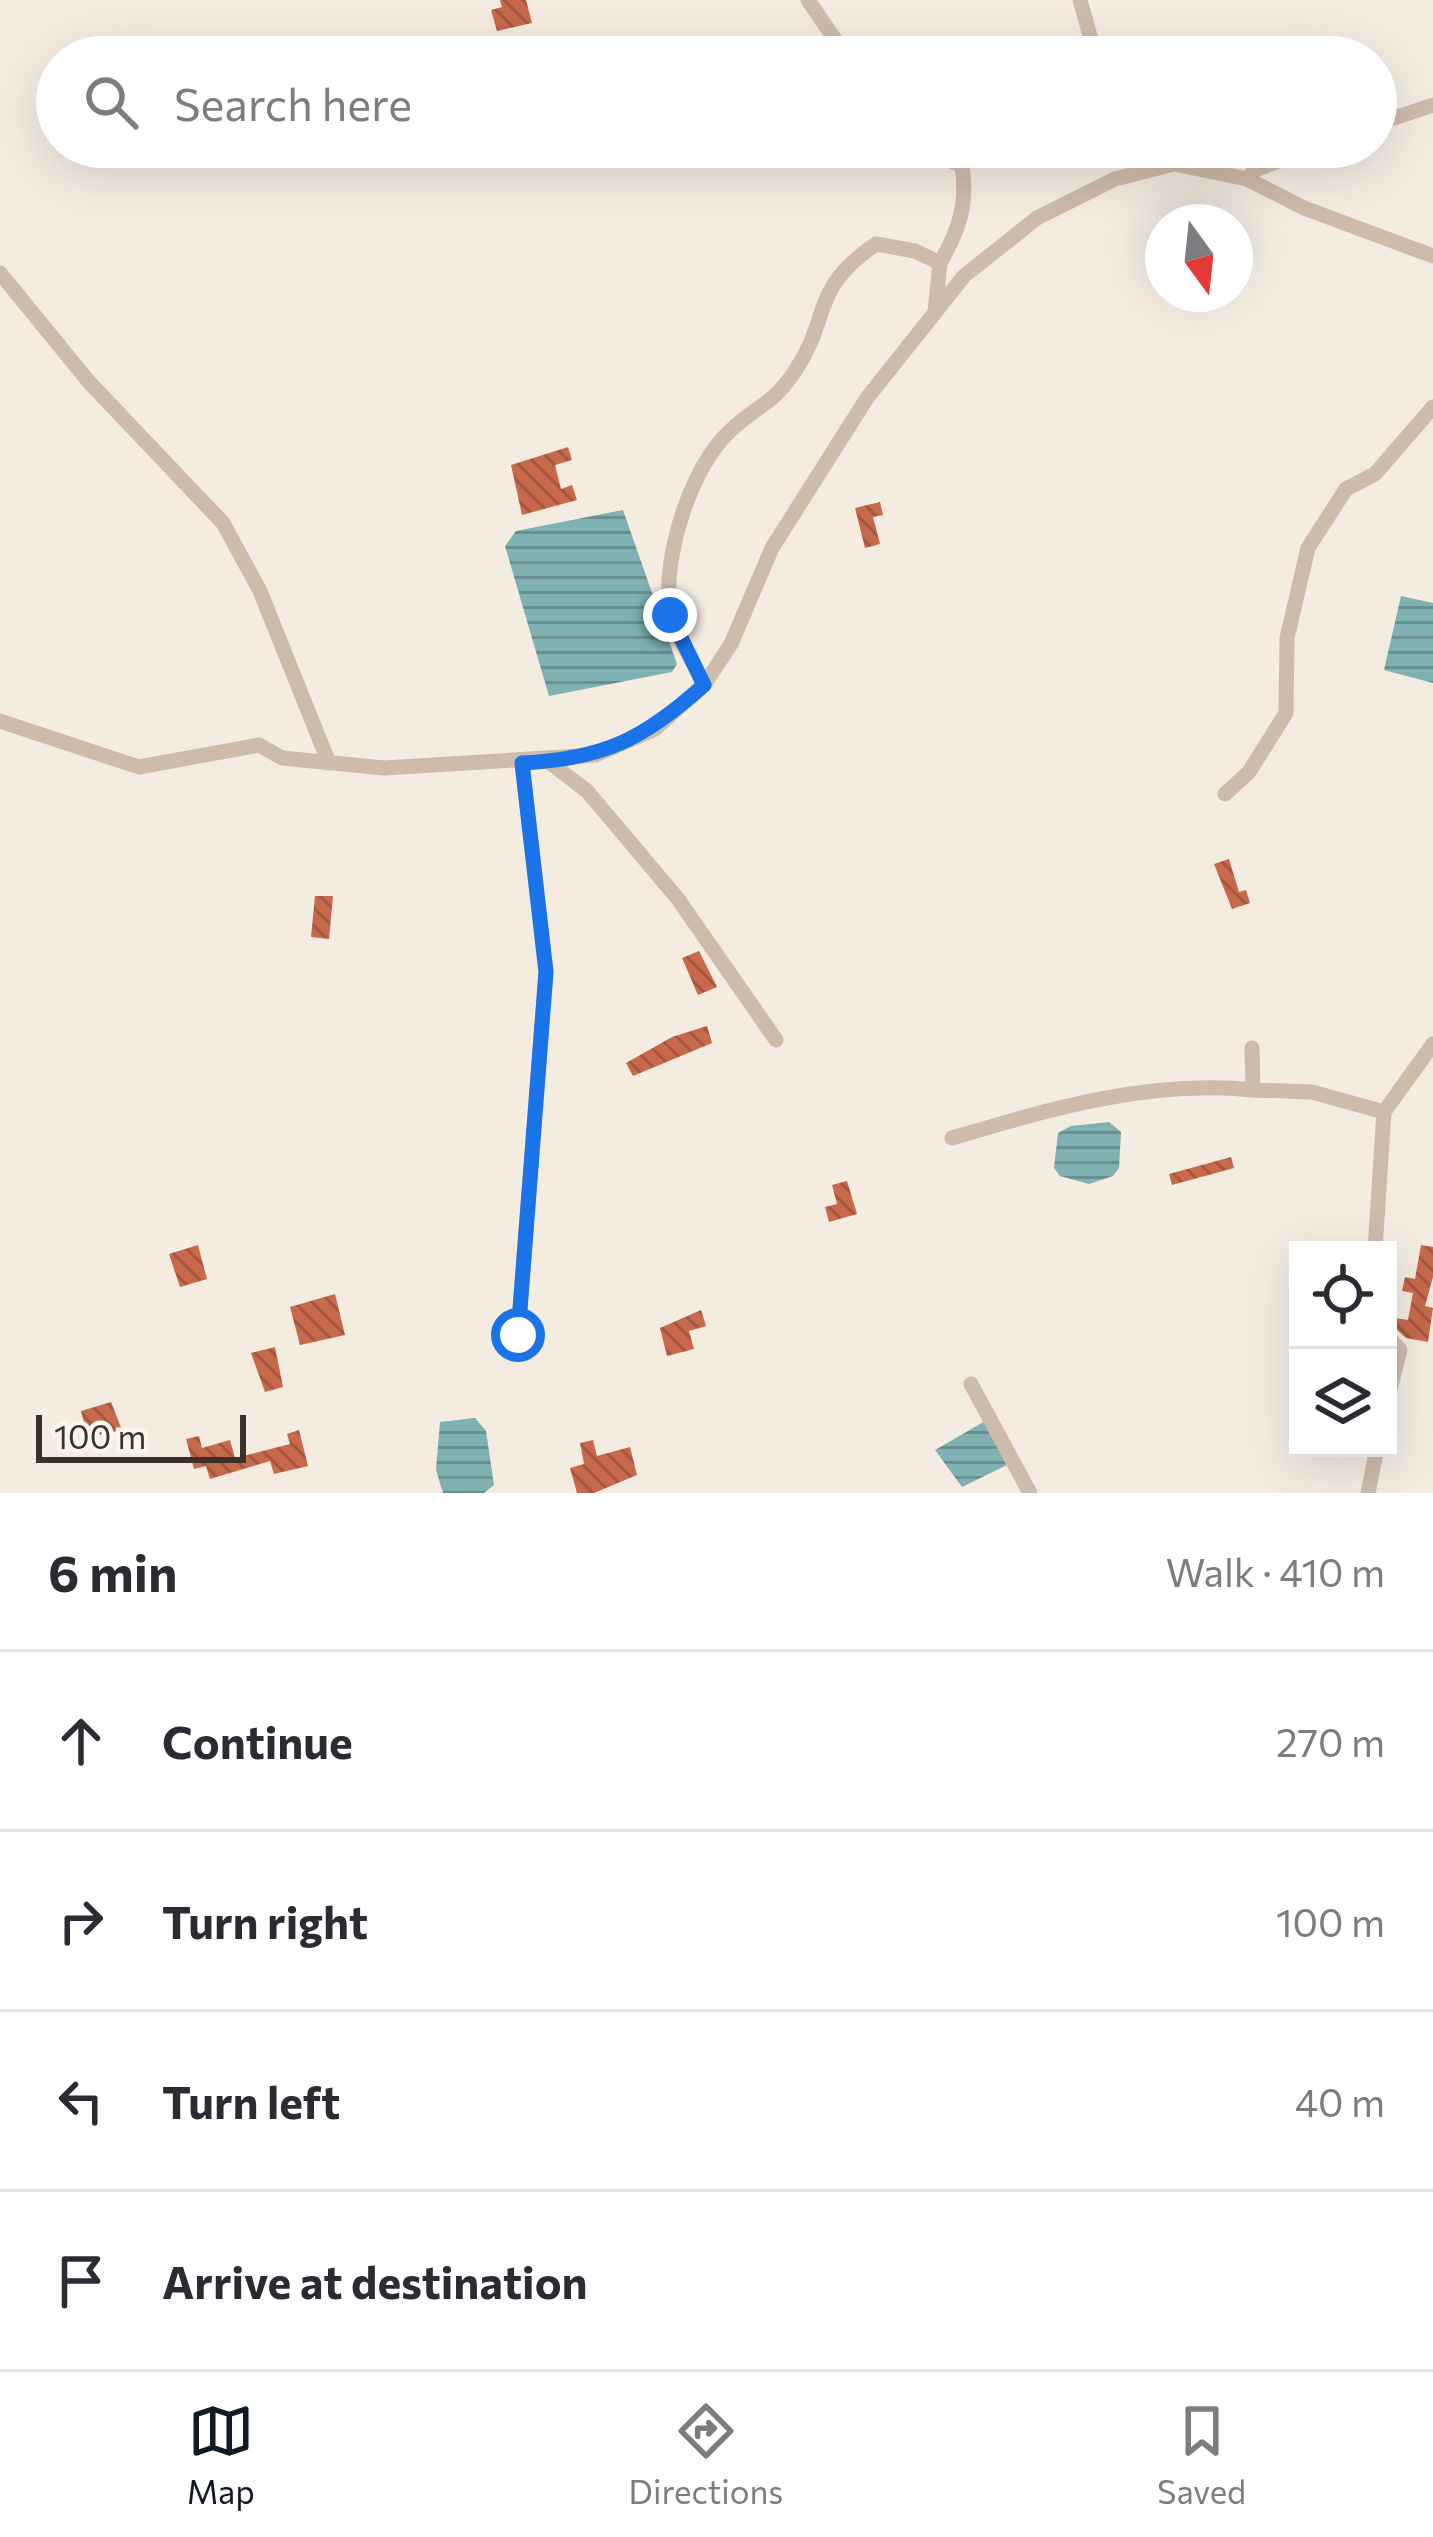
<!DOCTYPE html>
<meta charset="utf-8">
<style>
:root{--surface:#fff;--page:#f2f2f3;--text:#2b2b33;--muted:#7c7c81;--line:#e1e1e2;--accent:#111827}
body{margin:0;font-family:Commissioner,sans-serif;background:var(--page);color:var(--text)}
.controls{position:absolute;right:36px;bottom:36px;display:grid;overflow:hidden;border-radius:0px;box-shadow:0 12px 48px #0002}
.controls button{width:108px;height:108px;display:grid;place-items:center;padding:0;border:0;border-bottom:3px solid var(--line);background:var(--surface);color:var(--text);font:60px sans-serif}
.compass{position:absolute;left:1145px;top:204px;width:108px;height:108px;border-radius:50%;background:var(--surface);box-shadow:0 12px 48px #0002;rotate:165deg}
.scale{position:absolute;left:36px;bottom:30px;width:210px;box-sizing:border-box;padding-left:12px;border:6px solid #3b302b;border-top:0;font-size:33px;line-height:42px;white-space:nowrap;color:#3b302b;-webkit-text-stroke:9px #fbf5ee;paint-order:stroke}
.stop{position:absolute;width:36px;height:36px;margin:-27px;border:9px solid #1a73e8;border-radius:50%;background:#fff}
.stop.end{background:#1a73e8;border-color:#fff;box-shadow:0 3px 12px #0008}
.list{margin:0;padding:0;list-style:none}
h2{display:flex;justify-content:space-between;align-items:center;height:156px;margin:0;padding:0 48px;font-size:51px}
h2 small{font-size:39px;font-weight:400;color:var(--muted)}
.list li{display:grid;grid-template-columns:78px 1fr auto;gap:36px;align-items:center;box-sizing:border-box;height:180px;padding:0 48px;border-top:3px solid var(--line)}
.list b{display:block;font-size:45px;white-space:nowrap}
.list em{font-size:39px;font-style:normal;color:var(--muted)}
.icon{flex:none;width:66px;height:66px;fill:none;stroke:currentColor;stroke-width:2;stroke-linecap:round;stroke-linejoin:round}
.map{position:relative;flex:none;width:1433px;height:1493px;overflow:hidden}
.search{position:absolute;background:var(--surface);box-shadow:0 12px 48px #0002;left:36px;right:36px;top:36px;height:132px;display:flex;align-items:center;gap:30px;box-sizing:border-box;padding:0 42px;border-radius:66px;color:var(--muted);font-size:45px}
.sheet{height:876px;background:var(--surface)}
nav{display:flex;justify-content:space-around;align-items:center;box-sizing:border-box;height:168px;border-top:3px solid var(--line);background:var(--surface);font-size:33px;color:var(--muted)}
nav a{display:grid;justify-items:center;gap:6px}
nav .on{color:var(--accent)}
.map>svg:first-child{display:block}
.water{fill:url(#water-rules)}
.building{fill:url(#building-back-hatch)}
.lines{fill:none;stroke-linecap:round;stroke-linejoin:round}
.minor{stroke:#cdbbac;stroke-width:15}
.route{stroke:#1a73e8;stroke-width:15}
</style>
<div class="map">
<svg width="1433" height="1493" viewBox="0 0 1433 1493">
<defs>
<pattern id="water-rules" width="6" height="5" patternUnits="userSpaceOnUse" patternTransform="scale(3)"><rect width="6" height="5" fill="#7fb0b2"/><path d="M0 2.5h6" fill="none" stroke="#699091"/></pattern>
<pattern id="building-back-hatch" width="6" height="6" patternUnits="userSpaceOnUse" patternTransform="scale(3)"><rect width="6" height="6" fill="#c8694b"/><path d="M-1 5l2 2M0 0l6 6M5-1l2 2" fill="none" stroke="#a4573f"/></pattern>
</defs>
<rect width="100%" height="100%" fill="#f4ebe1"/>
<path class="water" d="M623,510L677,664L672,672L549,696L505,546L516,531Z
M1401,596L1433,603V683L1384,670Z
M1109,1122L1121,1132L1119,1168L1113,1176L1089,1184L1060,1176L1054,1168L1058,1133L1071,1126Z
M475,1418L486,1431L494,1485L484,1493H443L436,1470L440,1422Z
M987,1420L1007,1465L962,1487L935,1450Z"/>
<path class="building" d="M500,0H526L532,23L497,31L491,10L502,7Z
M568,447L572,460L555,465L561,489L572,485L577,500L522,515L511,465Z
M880,502L883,515L873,517L880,544L865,548L855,508Z
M1229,859L1239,892L1246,890L1250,903L1232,909L1214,864Z
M315,896H333L329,939L311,937Z
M699,951L717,987L698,995L682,958Z
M707,1026L712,1043L633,1076L626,1063L672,1037Z
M1231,1157L1234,1168L1172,1185L1169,1174Z
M847,1181L857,1214L829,1222L825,1207L837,1204L832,1185Z
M198,1245L207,1279L180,1287L169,1254Z
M1421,1245L1433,1247V1277L1425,1306L1433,1308L1428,1342L1406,1338L1394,1327L1395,1318L1408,1320L1413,1293L1402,1291L1405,1277L1415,1279Z
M335,1294L345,1335L300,1345L290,1307Z
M701,1310L706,1326L689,1331L694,1349L667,1356L660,1328Z
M275,1347L283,1387L265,1392L251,1353Z
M111,1402L122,1430L88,1437L81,1411Z
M299,1430L308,1466L274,1474L270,1461L210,1479L206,1466L194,1469L186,1439L199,1436L202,1448L230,1440L235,1458L290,1444L287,1434Z
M593,1440L597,1456L630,1447L637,1475L594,1493H577L570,1468L584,1464L580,1443Z"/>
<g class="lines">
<path class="minor" d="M808,0L847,57
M1080,0L1096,57
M1376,124L1433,105
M919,147L962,166C968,204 959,230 940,263
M1159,147L1174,164
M1247,179L1255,170L1316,147
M0,273L89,382L223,523L260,591L329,763
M704,685C694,662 674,634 670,610C662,558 691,467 729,432C755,406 772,406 795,371C832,316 809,290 876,244L915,251L940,263L935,311
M0,721L139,767L259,745L282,758L384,768L595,755L655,729L704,685L731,644L772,548L867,398L964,276L1037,218L1115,179L1174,164L1247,179L1304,208L1433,256
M549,762L587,791L678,899L776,1040
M1225,794L1249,772L1286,713L1287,638L1308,548L1346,489L1375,474L1433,407
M1253,1090L1312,1092L1384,1112L1433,1044
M952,1138C1050,1109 1151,1079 1253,1090L1252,1048
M1375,1250L1384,1112
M518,1335L546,972L522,763
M1388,1337L1400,1350L1388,1398
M971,1384L1030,1493
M1368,1493L1377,1448"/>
</g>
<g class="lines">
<path class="route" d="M518,1335L546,972L522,763C604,759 644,739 704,685L670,615"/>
</g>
</svg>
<div class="controls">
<button><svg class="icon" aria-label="locate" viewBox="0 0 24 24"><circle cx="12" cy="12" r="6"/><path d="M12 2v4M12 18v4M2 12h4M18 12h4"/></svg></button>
<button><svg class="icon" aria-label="layers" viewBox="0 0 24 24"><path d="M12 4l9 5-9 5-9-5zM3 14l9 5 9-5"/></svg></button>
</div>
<svg class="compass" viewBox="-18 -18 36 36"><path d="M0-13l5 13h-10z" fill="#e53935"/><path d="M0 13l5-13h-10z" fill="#7c7c81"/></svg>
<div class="scale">100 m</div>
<div class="stop" style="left:518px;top:1335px"></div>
<div class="stop end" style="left:670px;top:615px"></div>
<div class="search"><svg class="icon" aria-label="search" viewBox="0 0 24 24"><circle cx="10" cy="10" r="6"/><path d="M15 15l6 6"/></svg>Search here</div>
</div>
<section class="sheet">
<h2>6 min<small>Walk · 410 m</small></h2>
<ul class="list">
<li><svg class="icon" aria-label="ahead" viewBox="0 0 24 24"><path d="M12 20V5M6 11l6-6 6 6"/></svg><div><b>Continue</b></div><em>270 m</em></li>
<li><svg class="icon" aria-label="right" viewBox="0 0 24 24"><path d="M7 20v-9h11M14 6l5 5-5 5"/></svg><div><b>Turn right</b></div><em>100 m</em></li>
<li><svg class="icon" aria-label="left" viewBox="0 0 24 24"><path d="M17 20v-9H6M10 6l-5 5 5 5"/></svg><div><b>Turn left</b></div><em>40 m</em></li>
<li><svg class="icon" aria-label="arrive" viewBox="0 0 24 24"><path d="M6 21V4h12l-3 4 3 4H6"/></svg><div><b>Arrive at destination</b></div></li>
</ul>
</section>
<nav>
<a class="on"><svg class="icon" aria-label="map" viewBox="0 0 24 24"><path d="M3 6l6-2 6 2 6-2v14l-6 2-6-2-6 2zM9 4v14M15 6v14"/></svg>Map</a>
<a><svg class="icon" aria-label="directions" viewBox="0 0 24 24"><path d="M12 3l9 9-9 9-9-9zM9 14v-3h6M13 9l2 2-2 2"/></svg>Directions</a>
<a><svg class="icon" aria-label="saved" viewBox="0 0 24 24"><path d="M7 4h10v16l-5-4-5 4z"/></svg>Saved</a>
</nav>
